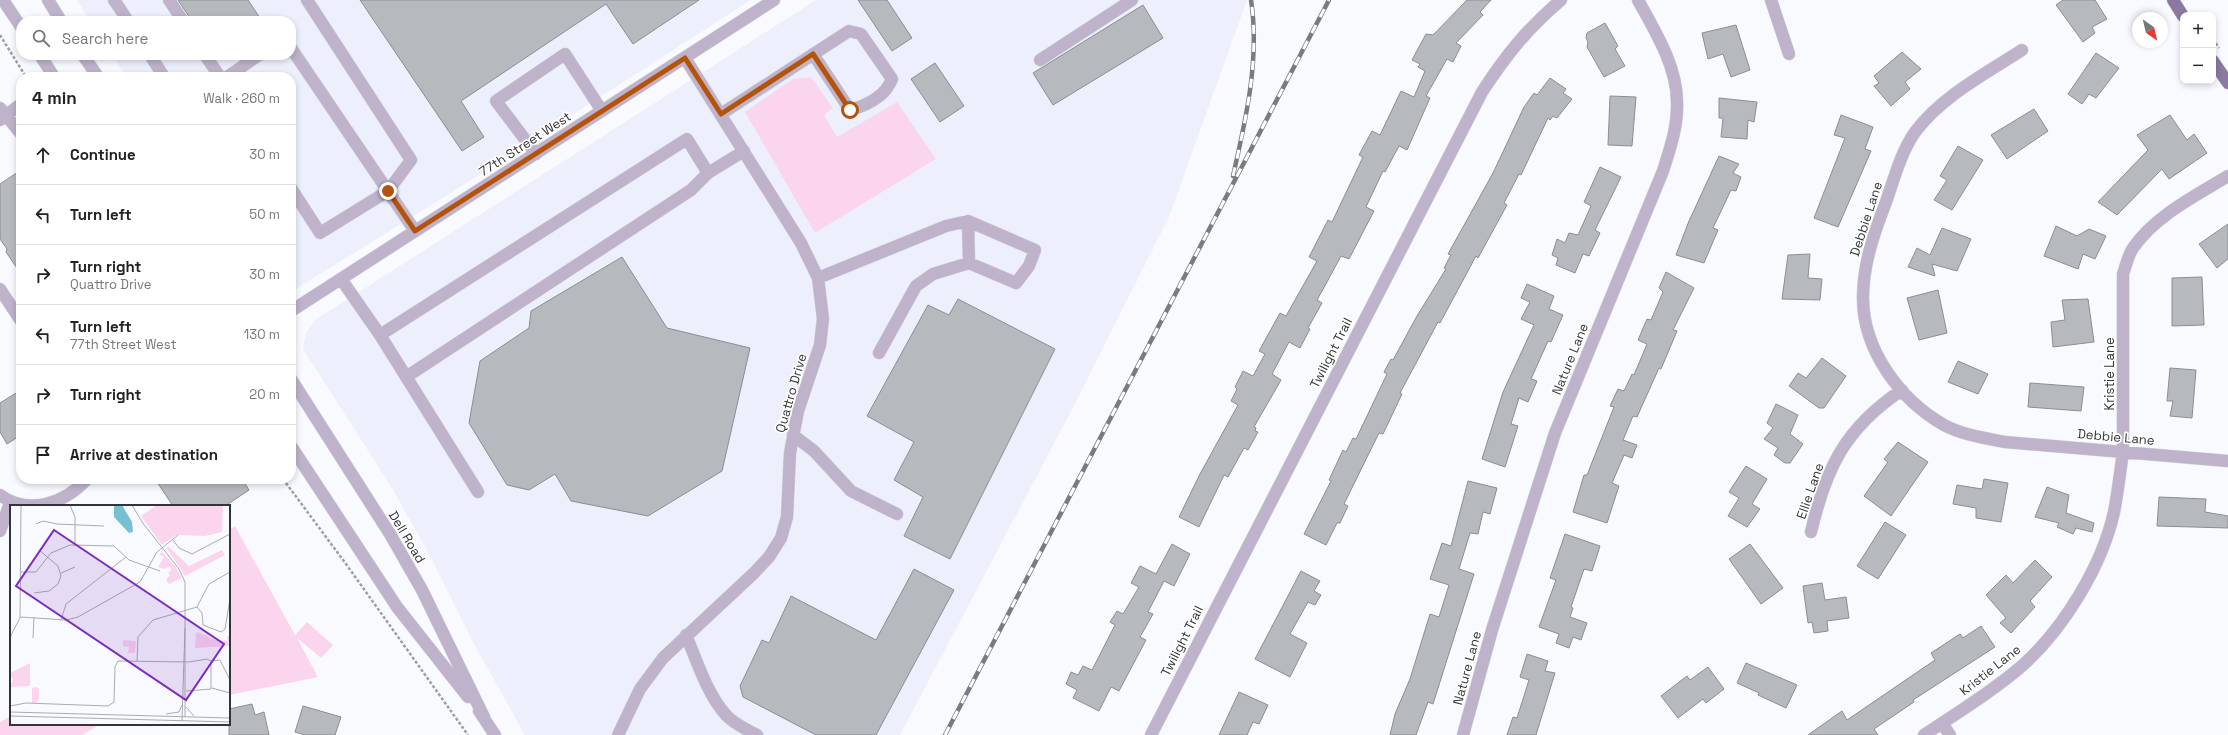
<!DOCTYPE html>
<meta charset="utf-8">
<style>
:root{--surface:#fff;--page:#f6f6f6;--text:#222;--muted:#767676;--line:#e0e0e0}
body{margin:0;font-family:"Space Grotesk",sans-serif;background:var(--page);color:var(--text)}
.controls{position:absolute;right:12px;top:12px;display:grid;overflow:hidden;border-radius:8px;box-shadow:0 2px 6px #0003}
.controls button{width:36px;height:36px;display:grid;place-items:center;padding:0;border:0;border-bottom:1px solid var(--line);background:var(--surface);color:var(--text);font:20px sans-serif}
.compass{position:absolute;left:2132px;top:12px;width:36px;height:36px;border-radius:50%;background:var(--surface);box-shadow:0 2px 6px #0003;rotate:146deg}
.stop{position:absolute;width:12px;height:12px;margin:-9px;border:3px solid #b45309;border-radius:50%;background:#fff}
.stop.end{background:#b45309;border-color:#fff;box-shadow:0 1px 4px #0008}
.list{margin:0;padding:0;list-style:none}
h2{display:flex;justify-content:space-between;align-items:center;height:52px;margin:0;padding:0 16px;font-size:17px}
h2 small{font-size:13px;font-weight:400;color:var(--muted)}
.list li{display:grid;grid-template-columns:26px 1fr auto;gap:12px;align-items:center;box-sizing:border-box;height:60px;padding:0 16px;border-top:1px solid var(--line)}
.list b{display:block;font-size:15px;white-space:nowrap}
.list p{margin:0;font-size:13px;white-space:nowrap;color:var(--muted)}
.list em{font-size:13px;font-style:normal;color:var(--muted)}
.icon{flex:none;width:22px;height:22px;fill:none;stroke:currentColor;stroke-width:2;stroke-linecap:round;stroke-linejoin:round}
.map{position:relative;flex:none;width:2228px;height:735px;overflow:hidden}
.search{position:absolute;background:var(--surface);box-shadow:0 2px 6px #0003;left:16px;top:16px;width:280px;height:44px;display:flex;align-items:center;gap:10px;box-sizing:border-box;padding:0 14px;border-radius:16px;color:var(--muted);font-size:15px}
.panel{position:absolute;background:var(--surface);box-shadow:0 2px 6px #0003;left:16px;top:72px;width:280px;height:412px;border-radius:16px}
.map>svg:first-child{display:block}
.built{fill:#edf0fc}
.green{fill:#fbd5ee}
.building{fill:#b6babe;stroke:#8a8e92}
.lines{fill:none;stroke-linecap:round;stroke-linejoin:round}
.minor-casing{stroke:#d5d6db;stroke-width:13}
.major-casing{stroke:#d5d6db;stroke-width:13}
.path{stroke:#9e9fa3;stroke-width:2.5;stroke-dasharray:3 2;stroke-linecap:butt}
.minor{stroke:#beb3ca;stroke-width:12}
.major{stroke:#8c78a1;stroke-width:12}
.rail-casing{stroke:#7a7b7e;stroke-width:4.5}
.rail{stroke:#fff;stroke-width:3;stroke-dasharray:9;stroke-linecap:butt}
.route{stroke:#b45309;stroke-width:5}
.labels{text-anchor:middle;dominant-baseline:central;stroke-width:3.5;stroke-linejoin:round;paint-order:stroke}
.street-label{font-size:13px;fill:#333436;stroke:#fff}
.inset-road{fill:none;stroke:#aaabaf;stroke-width:1}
.view{fill:#7b2cbf;fill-opacity:0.15;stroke:#7b2cbf;stroke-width:2}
.inset-edge{fill:none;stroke:#333436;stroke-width:2}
</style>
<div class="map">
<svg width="2228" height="735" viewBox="0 0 2228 735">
<rect width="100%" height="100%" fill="#f9faff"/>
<path class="built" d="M77,0H751L457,189L291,292V77H127L112,55H291V21H90Z
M816,0H1247L1169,217L1078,398L900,735H525L474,644L430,556L392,488L303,349L306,333L315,320Z"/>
<path class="green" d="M811,77L833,108L824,115L837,137L897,102L936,159L815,233L745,112L793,79Z
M235,526L295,635L307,622L333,645L321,658L297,638L318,677L229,695V530Z
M11,716V724H101L82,735H0V722Z"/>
<path class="building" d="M178,0H248L262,21H192Z
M360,0H699L633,44L606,4L461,101L484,137L462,151Z
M858,0H887L912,38L892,51Z
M1467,0H1491L1480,12L1483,15L1456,43L1461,46L1453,62L1447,59L1426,96L1430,98L1407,150L1399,146L1385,172L1383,171L1366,207L1374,211L1349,259L1341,256L1327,282L1317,300L1322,303L1308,328L1310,329L1300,348L1289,342L1272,374L1281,380L1254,427L1256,428L1255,431L1258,432L1248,450L1244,448L1228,477L1224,475L1199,527L1179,517L1200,474L1238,405L1231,401L1237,389L1235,387L1243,371L1253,376L1265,354L1259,351L1280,313L1286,316L1317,261L1309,257L1328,220L1332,222L1363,157L1359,155L1372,131L1380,135L1401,91L1414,97L1425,71L1418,67L1420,64L1412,60L1426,34L1433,35Z
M2063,0H2095L2107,19L2092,27L2095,33L2083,42L2056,5Z
M1143,5L1163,38L1053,105L1033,73Z
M1605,23L1618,46L1615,49L1625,66L1604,77L1587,47L1588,42L1586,38L1587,33Z
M1736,25L1750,70L1731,77L1723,54L1708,59L1702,33Z
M1902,52L1921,69L1905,82L1910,89L1891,106L1874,86L1879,83L1874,76Z
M2096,53L2119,68L2096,98L2089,94L2082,104L2068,94Z
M935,63L964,106L940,122L911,79Z
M1550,78L1566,89L1563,93L1572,99L1557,118L1553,116L1550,120L1548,118L1521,175L1519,174L1504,203L1507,205L1478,258L1476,256L1440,323L1438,322L1400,393L1402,394L1383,434L1379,433L1344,504L1348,506L1340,523H1337L1326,545L1304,534L1331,481L1329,480L1343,450L1346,452L1353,438L1356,439L1387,374L1384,372L1391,359L1393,360L1417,316L1446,269L1444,268L1451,255L1448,254L1493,173L1524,107L1534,93L1537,95Z
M1610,96L1636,97L1632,146L1608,145Z
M1719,98L1757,102L1754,122L1748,120L1747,139L1721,137L1723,118H1719Z
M2034,109L2048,131L2007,159L1991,135Z
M1841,115L1873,127L1865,149L1871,151L1838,227L1814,218L1845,138L1834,135Z
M2170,115L2187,140L2194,134L2207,153L2169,179L2162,169L2117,215L2098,202L2148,150L2137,135Z
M1958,146L1983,160L1952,210L1934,200L1947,180L1940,176Z
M1719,156L1739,164L1733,173L1741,177L1736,191L1731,190L1713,228L1718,230L1704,263L1676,255L1689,221Z
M1600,167L1621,177L1595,230L1600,233L1589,256L1583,254L1575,273L1556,265L1558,258L1552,255L1557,239L1565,243L1569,233L1578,235L1591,206L1584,202Z
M21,170V274L6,252L7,249L0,239V184Z
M2228,224V259L2217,268L2199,244Z
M2056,226L2077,236L2089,229L2106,236L2095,259L2083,254L2078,269L2044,256Z
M1942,228L1971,239L1957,271L1932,264L1935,276L1908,267L1917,248L1930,255Z
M1810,254L1808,278L1822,279L1820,300L1782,299L1788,255Z
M622,257L667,328L750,348L722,471L648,516L571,501L555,474L529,490L507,485L469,423L480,361L529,328L531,311Z
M1666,272L1694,288L1673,330L1677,331L1661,369L1659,368L1637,417L1633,416L1623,440L1637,445L1632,458L1624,455L1612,483L1619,486L1607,523L1573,512L1584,475H1587L1614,407L1610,406L1618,389L1624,391L1632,374L1634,375L1647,344L1638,340L1647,319L1651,320L1663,292L1659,288Z
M2202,277L2204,325L2172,326V278Z
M1527,284L1554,296L1549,309L1563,315L1551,342L1548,341L1531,379L1537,381L1528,402L1519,398L1511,424L1518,426L1505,467L1482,459L1503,392L1534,325L1521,319L1530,302L1521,298Z
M1938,290L1947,333L1919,340L1907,298Z
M958,299L1055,349L950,559L904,536L923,497L894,480L914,442L867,416L928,305L949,315Z
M2088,299L2094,342L2053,347L2051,322L2065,320L2062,300Z
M1822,358L1846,376L1824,408H1819L1789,386L1798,373L1806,378Z
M1958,361L1988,374L1978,394L1948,382Z
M2170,368L2196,370L2192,418L2170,416L2173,401H2167Z
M2030,383L2084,387L2081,411L2028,407Z
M21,390V435L7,444L0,432V403Z
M1776,404L1798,415L1790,434L1803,444L1790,463H1785L1774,455L1778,448L1764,439L1773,428L1767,423Z
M1898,442L1928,462L1891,516L1864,496L1888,462L1884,459Z
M1746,466L1767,479L1752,504L1760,509L1747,527L1728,516L1739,498L1729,492Z
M155,479H242L249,490L225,506H173Z
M1984,479L2008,483L2001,522L1976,518V508L1953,504L1957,485L1982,489Z
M1468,481L1497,488L1490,514L1483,512L1478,534L1470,533L1459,569L1474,574L1433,704L1428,702L1416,735H1390L1395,714L1410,679L1430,614L1439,617L1449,585L1430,579L1442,543L1451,546Z
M2047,487L2069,495L2066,513L2094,523L2092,532L2076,528L2073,534L2057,527L2059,523L2035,517Z
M2159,497L2206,499L2205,512L2228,516V528L2157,526Z
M1885,522L1906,535L1878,579L1857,566Z
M1565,534L1600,546L1592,571L1584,569L1571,607L1573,608L1570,617L1587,623L1581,640L1573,637L1569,648L1556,643L1559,634L1539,627L1556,580L1550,578Z
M1172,544L1190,554L1174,586L1164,581L1148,612L1153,614L1140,637L1146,640L1119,691L1111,687L1099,711L1073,698L1077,690L1066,684L1071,672L1078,675L1083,666L1092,670L1115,625L1110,622L1117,611L1123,614L1139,587L1131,583L1140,566L1156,574Z
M1750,544L1783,588L1761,604L1729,559Z
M2035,560L2052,577L2030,601L2035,607L2011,633L2000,623L2006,618L1986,595L2006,575L2013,583Z
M914,569L954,590L876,735H816L743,697L740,686L762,640L769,643L791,596L876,640Z
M1301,571L1320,581L1314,591L1321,595L1315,605L1308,602L1290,634L1307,643L1290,677L1255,659Z
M1822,583L1825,600L1846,597L1849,618L1827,621L1828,631L1814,633L1812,622L1808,623L1803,586Z
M1981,626L1995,647L1913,700L1914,702L1874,729L1878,735H1808L1842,711L1847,720L1935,660L1931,653L1960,634L1963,638Z
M1527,654L1548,661L1545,671L1555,673L1536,735H1507L1513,717L1517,718L1529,680L1520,677Z
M1746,663L1797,685L1786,708L1758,695L1759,693L1737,683Z
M1708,667L1724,689L1706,703L1703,699L1678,718L1661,696L1687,676L1690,680Z
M1239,692L1268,705L1259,724L1253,722L1247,735H1219Z
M252,704L255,715L264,712L269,735H229V709Z
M303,706L341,717L335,735H305L295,732Z"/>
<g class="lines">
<g class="minor-casing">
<path id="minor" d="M3,0L21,27
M48,0L61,21
M114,0L128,21
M169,0L183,21
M1771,0L1789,54
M291,48L415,231
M2022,50C1985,74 1942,96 1915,132C1901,152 1894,179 1886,202C1874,233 1863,264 1863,298C1863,350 1900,400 1944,425C1963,435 1984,438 2005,442L2228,461
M40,55L54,77
M83,55L98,77
M150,55L164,77
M205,55L220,77
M1040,60L1132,0
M227,77L259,55
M0,108L21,134
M721,114L849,31L861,34L892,79C885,97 868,105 850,110L813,54
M0,120L21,104
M536,154L496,101L565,54L602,111
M291,188L320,233L388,191L411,160L307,0
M968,221L969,263
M818,278L946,226L968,221L1035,250L1029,266L1016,283L969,263L933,274L916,286L879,353
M341,279L380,335L687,139L708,173L744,151
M0,289L21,321
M291,311L774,0
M380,335L478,492
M406,377L691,190L708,173
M291,379L390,534L422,590L484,717
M793,435L814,451L851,491L897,514
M291,446L397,607L468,697
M0,495C29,516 65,503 87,479
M0,531L10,503
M1811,532C1826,468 1845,428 1902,390
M686,635C697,661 707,694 726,715C734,724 746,729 757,735
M479,711L495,735
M1942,723L1950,735
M618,735L640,689L663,658L754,573L769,557L781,538L787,517L790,453L798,411L820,345L823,319L818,278L801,243L685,58
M1151,735L1482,92C1506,55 1527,29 1561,0
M1463,735L1492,630L1555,433L1663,171C1670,149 1678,126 1677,102C1677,66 1655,31 1638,0
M1924,735C1957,713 1993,691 2023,665C2064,628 2102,566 2114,512C2118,492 2120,472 2123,452V274C2126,266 2128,255 2133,248C2155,216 2195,196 2228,176"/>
</g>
<g class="major-casing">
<path id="major" d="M2173,0L2183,16
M2213,61L2228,83"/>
</g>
<path class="path" d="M0,35L26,77
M2213,39L2219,48
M283,479L346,564L468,735"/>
<use href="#minor" class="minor"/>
<use href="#major" class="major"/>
<g class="rail-casing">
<path id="rail" d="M1233,176C1246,119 1260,58 1251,0
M945,735L1329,0"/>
</g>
<use href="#rail" class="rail"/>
</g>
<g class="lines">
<path class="route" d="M388,191L415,231L685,58L721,114L813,54L850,110"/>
</g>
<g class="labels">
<g class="street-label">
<text transform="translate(525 144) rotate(-33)">77th Street West</text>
<text transform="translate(1866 219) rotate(-72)">Debbie Lane</text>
<text transform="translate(1331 353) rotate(-63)">Twilight Trail</text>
<text transform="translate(1570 359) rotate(-68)">Nature Lane</text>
<text transform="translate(2109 374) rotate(-90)">Kristie Lane</text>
<text transform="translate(791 393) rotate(-74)">Quattro Drive</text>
<text transform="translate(2116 437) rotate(5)">Debbie Lane</text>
<text transform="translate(1810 491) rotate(-71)">Ellie Lane</text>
<text transform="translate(407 537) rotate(59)">Dell Road</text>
<text transform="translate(1182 641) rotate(-63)">Twilight Trail</text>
<text transform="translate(1467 668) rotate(-75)">Nature Lane</text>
<text transform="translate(1990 670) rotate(-38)">Kristie Lane</text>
</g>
</g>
<g transform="translate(10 505)">
<rect width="220" height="220" fill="#f9faff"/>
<path d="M147,0H213L212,27L195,31L166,30L152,40L131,11ZM158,41L179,61L212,45L215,50L175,71L156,42ZM152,47L165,61L172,73L159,79L156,75L160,70L158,68L161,65L160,61L154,64L148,62L154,52L149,49ZM187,127L205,135L218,136L217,132L220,130V141L185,143L186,132L184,129L186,130ZM113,135L126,136L125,148H118L119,142L113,141ZM20,158V181L0,182L3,175L0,168ZM26,182L29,184V194L26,198H22V183Z" fill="#fbd5ee"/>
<path d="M112,0L122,17L123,27L119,28L104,12V1Z" fill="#77c0d1"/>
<path class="inset-road" d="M60,0L65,12V40M122,0L132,17L169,64L175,77V212M26,19L33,16L47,19L94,21M163,35L169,43L182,49L220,29M11,67H26L41,48L60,40L104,41L119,55L150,66M51,68L65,62M24,88L39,86L48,79L51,71L48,61L29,45M187,102L192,108L193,120L211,127L215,124L220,94M10,112L56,115L68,112L130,77L147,47L168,30M51,115L56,99L116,52M0,132L10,113L11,0M23,133L24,112M127,156L128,132L143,115L187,102L199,79L220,67M201,156L210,155L220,175M202,183L220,188M176,186L201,184V156M0,201L16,198L98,201L104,197L105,162L108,156L179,157L197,154L201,156M176,202L184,211M0,207L220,213M156,209L169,207L172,200M0,211L220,217M172,216L175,123"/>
<path class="view" d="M44,25L214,139L176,195L6,81Z"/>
<rect width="220" height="220" class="inset-edge"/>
</g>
</svg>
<div class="controls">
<button>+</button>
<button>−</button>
</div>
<svg class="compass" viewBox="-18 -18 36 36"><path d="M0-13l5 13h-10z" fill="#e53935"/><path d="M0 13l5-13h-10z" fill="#767676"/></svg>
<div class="stop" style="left:850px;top:110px"></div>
<div class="stop end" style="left:388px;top:191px"></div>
<div class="search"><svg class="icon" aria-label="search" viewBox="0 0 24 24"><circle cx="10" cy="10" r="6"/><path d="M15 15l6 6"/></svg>Search here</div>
<section class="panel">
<h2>4 min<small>Walk · 260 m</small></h2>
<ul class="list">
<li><svg class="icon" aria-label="ahead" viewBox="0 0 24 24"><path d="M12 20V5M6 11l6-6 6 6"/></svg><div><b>Continue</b></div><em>30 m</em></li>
<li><svg class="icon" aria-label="left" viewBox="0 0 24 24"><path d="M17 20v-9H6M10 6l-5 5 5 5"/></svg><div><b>Turn left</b></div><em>50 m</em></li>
<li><svg class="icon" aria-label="right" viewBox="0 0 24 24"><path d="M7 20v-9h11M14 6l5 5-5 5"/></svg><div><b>Turn right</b><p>Quattro Drive</p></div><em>30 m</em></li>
<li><svg class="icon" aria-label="left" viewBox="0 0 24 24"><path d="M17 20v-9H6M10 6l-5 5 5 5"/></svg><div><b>Turn left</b><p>77th Street West</p></div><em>130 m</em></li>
<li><svg class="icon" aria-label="right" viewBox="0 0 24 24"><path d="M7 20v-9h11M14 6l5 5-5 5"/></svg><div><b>Turn right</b></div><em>20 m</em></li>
<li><svg class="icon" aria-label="arrive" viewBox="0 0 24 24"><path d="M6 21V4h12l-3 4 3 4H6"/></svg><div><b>Arrive at destination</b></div></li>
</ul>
</section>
</div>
